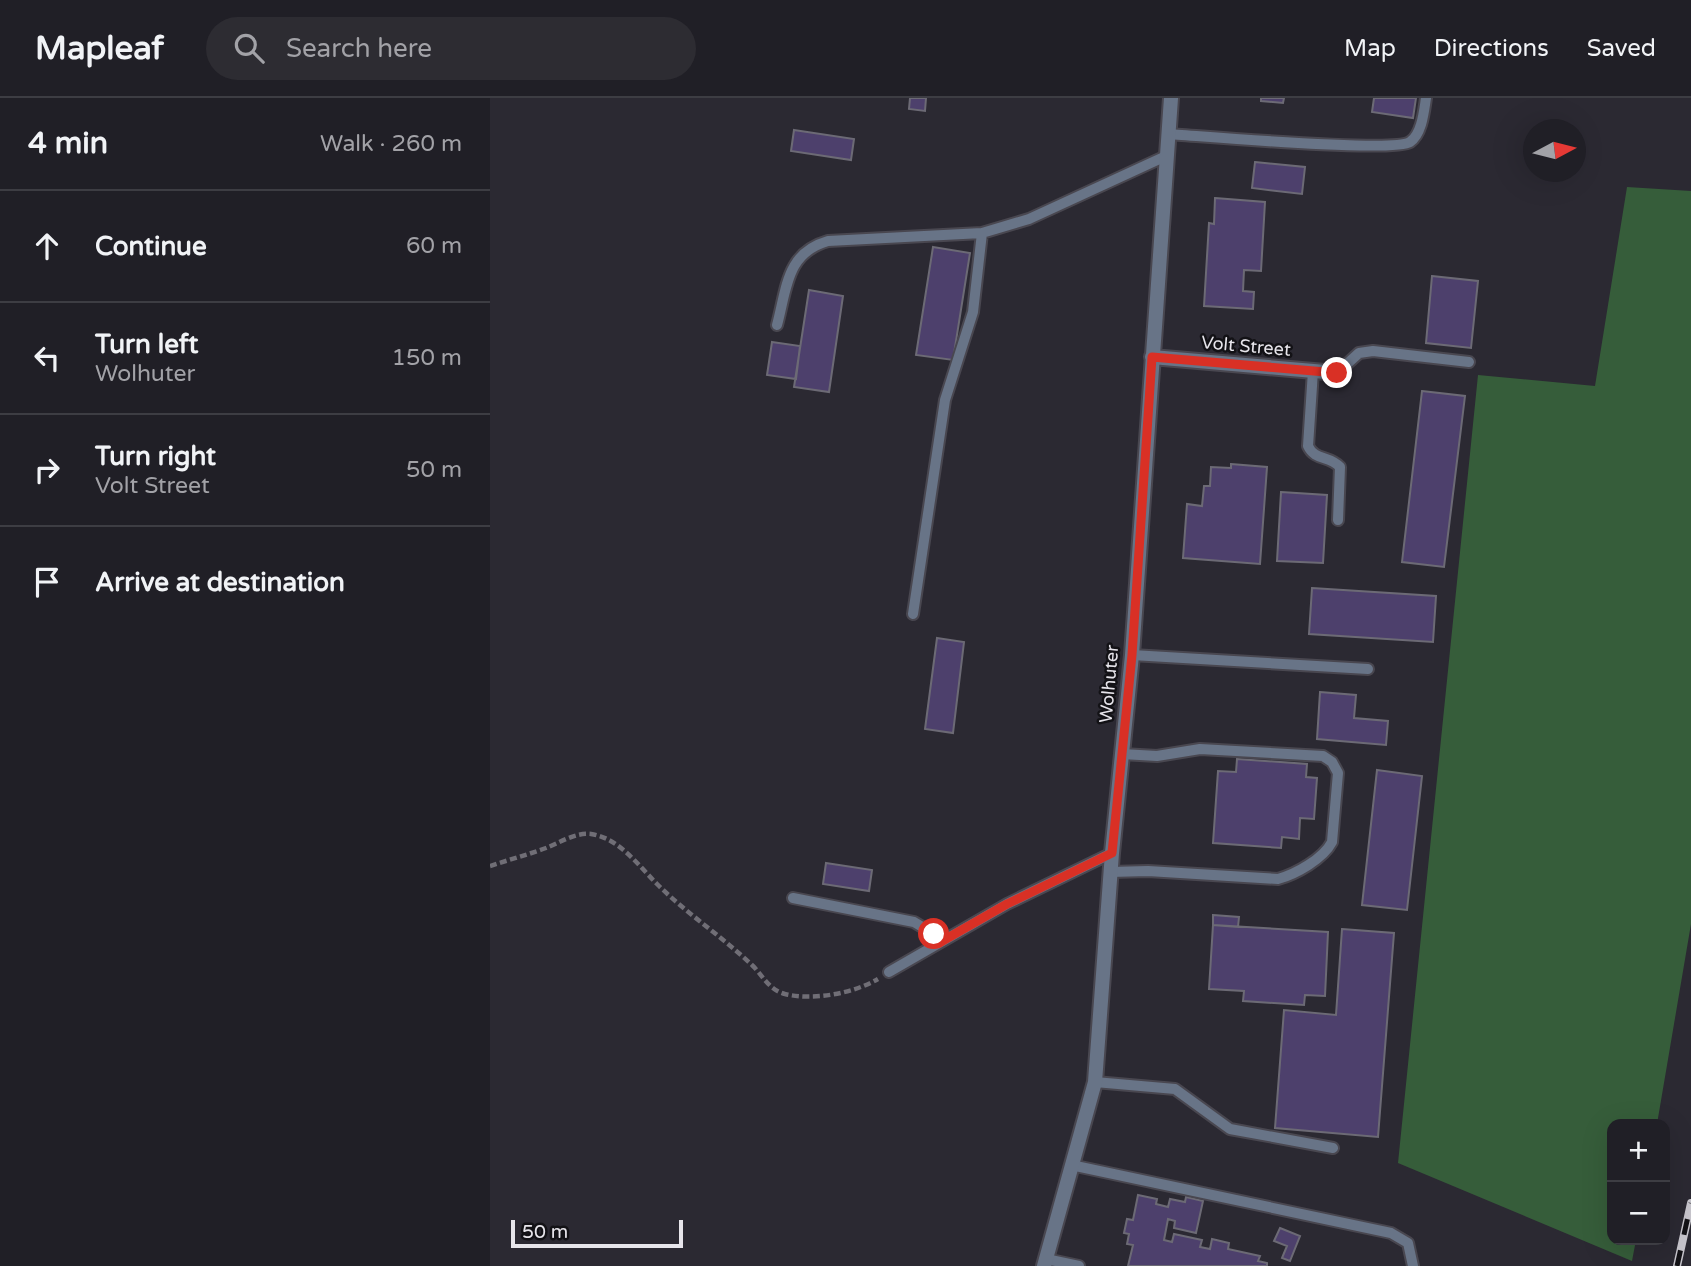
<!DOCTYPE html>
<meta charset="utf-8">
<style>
:root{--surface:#201f26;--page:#2d2c32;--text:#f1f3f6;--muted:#a2a2a7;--line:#3d3d43}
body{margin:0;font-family:"Varela Round",sans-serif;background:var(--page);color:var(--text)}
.controls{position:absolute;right:21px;bottom:21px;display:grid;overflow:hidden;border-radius:14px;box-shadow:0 7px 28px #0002}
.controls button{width:63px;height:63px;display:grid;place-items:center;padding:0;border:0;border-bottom:2px solid var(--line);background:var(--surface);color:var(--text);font:35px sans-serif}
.compass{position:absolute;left:1033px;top:21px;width:63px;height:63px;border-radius:50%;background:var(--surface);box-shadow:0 7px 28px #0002;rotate:83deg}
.scale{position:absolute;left:21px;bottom:18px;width:172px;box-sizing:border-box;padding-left:7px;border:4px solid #e7e5eb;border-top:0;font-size:19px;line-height:24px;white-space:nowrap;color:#e7e5eb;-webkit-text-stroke:5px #131216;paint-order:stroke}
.stop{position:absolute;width:21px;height:21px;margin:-16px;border:5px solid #d93025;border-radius:50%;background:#fff}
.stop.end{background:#d93025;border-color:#fff;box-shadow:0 2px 7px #0008}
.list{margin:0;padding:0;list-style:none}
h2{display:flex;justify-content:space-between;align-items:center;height:91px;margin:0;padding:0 28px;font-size:30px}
h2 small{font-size:23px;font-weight:400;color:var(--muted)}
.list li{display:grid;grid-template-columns:46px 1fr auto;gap:21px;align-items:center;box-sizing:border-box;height:112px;padding:0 28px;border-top:2px solid var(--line)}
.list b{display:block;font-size:26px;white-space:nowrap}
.list p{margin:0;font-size:23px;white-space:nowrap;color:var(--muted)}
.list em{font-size:23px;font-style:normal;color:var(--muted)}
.icon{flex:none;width:38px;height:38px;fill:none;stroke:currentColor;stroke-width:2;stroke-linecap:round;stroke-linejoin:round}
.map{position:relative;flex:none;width:1201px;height:1168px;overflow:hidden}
header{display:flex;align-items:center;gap:42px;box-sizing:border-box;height:98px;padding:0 35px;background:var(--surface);border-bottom:2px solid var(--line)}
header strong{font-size:33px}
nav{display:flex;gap:38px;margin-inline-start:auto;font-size:24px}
.search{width:490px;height:63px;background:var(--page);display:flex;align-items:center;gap:18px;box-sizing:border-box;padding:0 24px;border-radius:38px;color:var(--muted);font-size:26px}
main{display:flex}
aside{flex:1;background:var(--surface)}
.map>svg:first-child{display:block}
.green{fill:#365d3a}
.building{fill:#4d406c;stroke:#6c6a75;stroke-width:2}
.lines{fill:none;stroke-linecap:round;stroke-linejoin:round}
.service-casing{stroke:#494750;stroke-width:14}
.minor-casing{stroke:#494750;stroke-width:18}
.path{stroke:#706e76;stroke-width:4.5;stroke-dasharray:7 3.5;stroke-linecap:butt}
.service{stroke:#687487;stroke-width:10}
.minor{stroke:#687487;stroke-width:14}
.rail-casing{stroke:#c7c5cc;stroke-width:8}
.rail{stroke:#131216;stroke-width:5;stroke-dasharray:16;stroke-linecap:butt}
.route{stroke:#d93025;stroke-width:9}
.labels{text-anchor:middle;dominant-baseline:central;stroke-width:5;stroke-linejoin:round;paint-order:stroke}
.street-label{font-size:18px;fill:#e7e5eb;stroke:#131216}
</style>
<header>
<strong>Mapleaf</strong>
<div class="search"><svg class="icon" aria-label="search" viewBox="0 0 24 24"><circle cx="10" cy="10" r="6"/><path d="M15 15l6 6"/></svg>Search here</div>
<nav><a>Map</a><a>Directions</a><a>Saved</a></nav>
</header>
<main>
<aside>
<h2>4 min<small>Walk · 260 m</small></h2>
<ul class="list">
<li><svg class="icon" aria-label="ahead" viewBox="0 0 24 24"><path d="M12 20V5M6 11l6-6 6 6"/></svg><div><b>Continue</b></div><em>60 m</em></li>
<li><svg class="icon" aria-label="left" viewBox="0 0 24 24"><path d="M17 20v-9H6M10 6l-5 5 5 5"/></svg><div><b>Turn left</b><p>Wolhuter</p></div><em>150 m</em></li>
<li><svg class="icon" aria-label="right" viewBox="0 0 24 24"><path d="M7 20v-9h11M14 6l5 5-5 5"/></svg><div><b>Turn right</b><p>Volt Street</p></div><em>50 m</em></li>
<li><svg class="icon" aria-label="arrive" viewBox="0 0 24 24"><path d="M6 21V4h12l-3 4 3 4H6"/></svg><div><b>Arrive at destination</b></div></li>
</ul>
</aside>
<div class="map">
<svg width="1201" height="1168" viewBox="0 0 1201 1168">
<rect width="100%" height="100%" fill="#2b2932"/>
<path class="green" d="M1137,89L1201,93V826L1167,1026H1122V1142H1146L1142,1163L908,1065L988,277L1105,288Z"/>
<path class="building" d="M420,0H436L435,13L419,11Z
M771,0H794L793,5L771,3Z
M884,0H926L923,20L882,14Z
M304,32L364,41L361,62L301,53Z
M765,64L815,69L812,96L762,90Z
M725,100L775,104L771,173L754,172L753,193L764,194L763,211L714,208L719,125L724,126Z
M443,149L480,155L463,262L426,257Z
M942,178L988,183L981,250L936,245Z
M319,192L353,198L339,294L304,289Z
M282,244L310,248L306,281L277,277Z
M932,293L975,298L954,469L912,464Z
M741,366L777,369L770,466L693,460L697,406L712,408L714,388H720L721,369L741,370Z
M791,394L837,397L833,465L787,463Z
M822,490L946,498L943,544L819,536Z
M447,540L474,544L463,635L435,631Z
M830,594L866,597L864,620L898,623L896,647L827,641Z
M747,661L817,666L816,679L827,680L824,721L810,720L809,741L792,739L791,750L723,745L728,673L746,674Z
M887,672L932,678L917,812L872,807Z
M336,765L382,772L379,793L333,786Z
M723,817L749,819L748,829L723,827Z
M723,827L838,834L835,898L815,897L814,907L753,903L754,893L719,891Z
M852,831L904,835L888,1039L785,1030L794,912L846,917Z
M648,1097L667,1101L666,1106L678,1109L680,1101L695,1104L696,1099L713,1103L706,1135L684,1130L685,1123L678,1121L674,1142L682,1144L684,1136L712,1142L710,1149L720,1151L722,1141L739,1145L738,1151L770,1158L768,1163L777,1165V1168H638L643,1147L637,1146L639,1136L634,1135L637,1121L643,1122Z
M790,1130L810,1138L800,1163L792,1160L797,1148L784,1143Z"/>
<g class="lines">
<g class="service-casing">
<path id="service" d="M678,36C711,38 903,55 920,44C932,36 934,13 936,0
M287,227C297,190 296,155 338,143L492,135L539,121L676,58
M823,273L818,348C825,363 839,357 850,369L848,422
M847,275L869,255L883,253L979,264
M423,516L455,302L483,214L492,135
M642,557L878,571
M620,774L658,773L788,781C806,776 833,761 842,744L848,675L842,664L833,658L710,651L667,658L632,656
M303,800L424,824L444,836L449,845
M399,874L517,806L622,755
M605,984L685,991L740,1031L843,1050
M581,1067L901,1135L918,1145L923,1168
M556,1161L589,1168"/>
</g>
<g class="minor-casing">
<path id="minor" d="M662,259L847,275
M554,1168L605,984L622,755L642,557L681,0"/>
</g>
<path class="path" d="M0,768C18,762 37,757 56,750C69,745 86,734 101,736C129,740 148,767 167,786C197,816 233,839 264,869C274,880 280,892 295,896C324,903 364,895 388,881"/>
<use href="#service" class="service"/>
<use href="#minor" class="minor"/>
<g class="rail-casing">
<path id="rail" d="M1187,1168L1201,1105"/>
</g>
<use href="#rail" class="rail"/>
</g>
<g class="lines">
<path class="route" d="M444,836L449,845L517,806L622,755L642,557L662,259L847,275"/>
</g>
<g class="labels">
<g class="street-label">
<text transform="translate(756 248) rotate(5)">Volt Street</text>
<text transform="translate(619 586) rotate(-85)">Wolhuter</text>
</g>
</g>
</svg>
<div class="controls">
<button>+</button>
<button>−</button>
</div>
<svg class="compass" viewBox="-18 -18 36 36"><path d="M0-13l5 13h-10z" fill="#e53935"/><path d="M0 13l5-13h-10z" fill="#a2a2a7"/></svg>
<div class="scale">50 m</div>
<div class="stop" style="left:444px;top:836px"></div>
<div class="stop end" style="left:847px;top:275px"></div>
</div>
</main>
